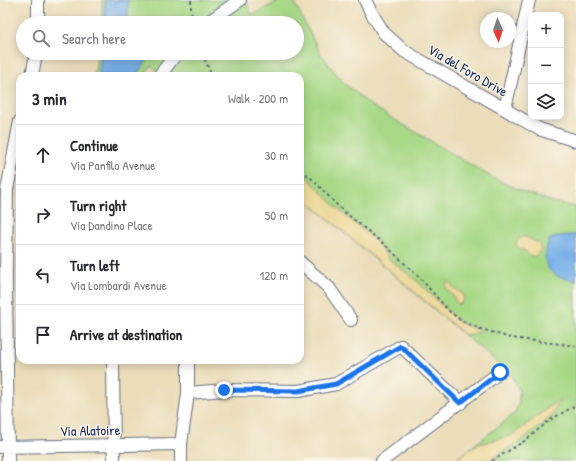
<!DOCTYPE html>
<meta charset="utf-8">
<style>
:root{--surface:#fff;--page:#f7f7f7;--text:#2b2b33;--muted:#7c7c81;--line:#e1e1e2}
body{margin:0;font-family:"Patrick Hand",sans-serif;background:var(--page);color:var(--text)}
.controls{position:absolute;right:12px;top:12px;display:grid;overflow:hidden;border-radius:8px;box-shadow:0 2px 10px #0003}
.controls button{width:36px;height:36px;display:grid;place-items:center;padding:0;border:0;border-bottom:1px solid var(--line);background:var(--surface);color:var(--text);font:20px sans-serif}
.compass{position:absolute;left:480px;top:12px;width:36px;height:36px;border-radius:50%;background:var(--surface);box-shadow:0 2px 10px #0003;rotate:177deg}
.stop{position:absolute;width:12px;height:12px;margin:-9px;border:3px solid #1a73e8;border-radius:50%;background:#fff}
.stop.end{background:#1a73e8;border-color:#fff;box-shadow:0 1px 4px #0008}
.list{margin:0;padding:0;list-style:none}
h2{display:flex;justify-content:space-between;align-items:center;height:52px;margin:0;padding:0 16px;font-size:17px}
h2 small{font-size:13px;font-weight:400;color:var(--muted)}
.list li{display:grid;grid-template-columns:26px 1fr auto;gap:12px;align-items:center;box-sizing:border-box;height:60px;padding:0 16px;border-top:1px solid var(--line)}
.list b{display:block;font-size:15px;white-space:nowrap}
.list p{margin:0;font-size:13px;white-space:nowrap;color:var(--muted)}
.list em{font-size:13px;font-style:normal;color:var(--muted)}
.icon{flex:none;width:22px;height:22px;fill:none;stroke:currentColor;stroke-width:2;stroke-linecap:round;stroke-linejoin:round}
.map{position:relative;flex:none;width:576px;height:461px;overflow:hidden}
.search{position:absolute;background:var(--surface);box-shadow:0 2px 10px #0003;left:16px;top:16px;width:288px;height:44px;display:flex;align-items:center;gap:10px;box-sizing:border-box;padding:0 14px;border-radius:22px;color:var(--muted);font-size:15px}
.panel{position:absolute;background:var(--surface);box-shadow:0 2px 10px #0003;left:16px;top:72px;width:288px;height:292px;border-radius:12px}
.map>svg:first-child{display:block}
.green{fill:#a7d886;stroke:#618472}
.sand{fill:#eeda9e;stroke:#84847e}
.water{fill:#79b0e8;stroke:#4a70a3}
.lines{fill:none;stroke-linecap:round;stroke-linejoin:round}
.minor-casing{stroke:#646c7e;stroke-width:14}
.path{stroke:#646c7e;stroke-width:2;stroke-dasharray:3 3;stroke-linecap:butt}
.minor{stroke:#fff;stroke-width:12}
.route{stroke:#1a73e8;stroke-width:5}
.labels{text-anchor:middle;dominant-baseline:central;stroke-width:3;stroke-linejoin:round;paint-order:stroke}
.street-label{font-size:14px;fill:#1b2f5e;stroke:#fbf7ec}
</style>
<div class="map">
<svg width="576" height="461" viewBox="0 0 576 461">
<rect width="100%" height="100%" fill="#fbf7ec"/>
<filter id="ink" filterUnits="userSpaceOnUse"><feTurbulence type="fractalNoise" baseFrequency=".025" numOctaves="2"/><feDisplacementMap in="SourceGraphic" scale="8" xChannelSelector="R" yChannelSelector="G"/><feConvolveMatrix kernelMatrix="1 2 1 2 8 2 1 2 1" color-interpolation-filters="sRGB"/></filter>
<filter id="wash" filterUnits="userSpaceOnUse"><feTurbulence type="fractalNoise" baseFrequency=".012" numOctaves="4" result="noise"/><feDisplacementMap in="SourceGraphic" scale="16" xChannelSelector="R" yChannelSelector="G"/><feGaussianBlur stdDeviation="0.9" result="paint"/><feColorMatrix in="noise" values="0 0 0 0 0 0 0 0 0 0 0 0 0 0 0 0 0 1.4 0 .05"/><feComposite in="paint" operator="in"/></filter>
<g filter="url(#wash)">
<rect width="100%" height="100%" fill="#ebddb9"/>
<path class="green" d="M102,0H245L252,15L281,0H293L320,53L343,82L370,105L493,178L522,191L553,202L576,207V461H454L514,414C523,397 520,387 508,372L300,195V76H162L151,65L144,76H94L98,53H297V23H102Z"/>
<path class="sand" d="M300,175L308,178L338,209L369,235L376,242L389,259L417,281L459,322L481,332L465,335L300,195Z
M523,236L539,243L541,250L534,257L530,256L524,250L519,249L516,244L517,242Z
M447,282H450L453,288L461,292L464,299L462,303L457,304L453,296L446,288Z
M560,399L552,416L526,437L490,460L454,461L476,445L506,437L514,434Z"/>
<path class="water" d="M105,0H128V19L130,23H105Z
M102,53H153L135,76H99V70Z
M571,235H576V281C571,279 565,279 560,277C542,270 543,254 550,239L560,236Z"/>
</g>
<g filter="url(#ink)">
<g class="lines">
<g class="minor-casing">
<path id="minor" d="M365,0L372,14L384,33L404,51L539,129L576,141
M38,23V0
M207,23L240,0
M32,76L36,53
M159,76L177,53
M505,109L529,0
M300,262L329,288L351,320
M113,360L114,461
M188,393L225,390L298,391L336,384L401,346L461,403
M0,447L181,444
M8,461L6,277L7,190L20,121
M181,461V444L188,393V360
M382,461L500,372"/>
</g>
<path class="path" d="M191,0V12L195,23
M204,53L205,60L212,76
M300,173H304L309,176L342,210L384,244L421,279L448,310L460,320L481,329L511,338L576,346
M492,461L526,440L550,420L576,405"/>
<use href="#minor" class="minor"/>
</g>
</g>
<g class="lines" filter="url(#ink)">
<path class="route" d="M224,390L298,391L336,384L401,346L460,403L500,372"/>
</g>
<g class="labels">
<g class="street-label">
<text transform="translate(468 70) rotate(30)">Via del Foro Drive</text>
<text transform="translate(90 430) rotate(-1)">Via Alatoire</text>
</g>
</g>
</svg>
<div class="controls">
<button>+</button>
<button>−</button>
<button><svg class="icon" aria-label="layers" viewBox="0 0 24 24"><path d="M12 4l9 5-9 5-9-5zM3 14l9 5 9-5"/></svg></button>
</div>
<svg class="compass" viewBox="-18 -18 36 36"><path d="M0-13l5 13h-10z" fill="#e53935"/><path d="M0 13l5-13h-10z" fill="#7c7c81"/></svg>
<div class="stop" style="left:500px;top:372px"></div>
<div class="stop end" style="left:224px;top:390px"></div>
<div class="search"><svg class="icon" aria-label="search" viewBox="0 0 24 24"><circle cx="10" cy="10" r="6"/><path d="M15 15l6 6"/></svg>Search here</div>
<section class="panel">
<h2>3 min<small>Walk · 200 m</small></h2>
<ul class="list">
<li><svg class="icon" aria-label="ahead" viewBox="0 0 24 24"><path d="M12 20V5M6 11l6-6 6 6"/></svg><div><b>Continue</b><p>Via Panfilo Avenue</p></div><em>30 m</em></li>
<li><svg class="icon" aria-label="right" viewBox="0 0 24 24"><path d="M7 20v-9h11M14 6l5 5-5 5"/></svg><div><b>Turn right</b><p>Via Dandino Place</p></div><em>50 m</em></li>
<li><svg class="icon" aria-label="left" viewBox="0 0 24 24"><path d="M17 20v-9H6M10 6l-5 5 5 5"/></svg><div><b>Turn left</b><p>Via Lombardi Avenue</p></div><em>120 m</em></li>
<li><svg class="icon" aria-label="arrive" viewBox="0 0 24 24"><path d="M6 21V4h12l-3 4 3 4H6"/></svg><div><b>Arrive at destination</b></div></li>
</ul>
</section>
</div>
